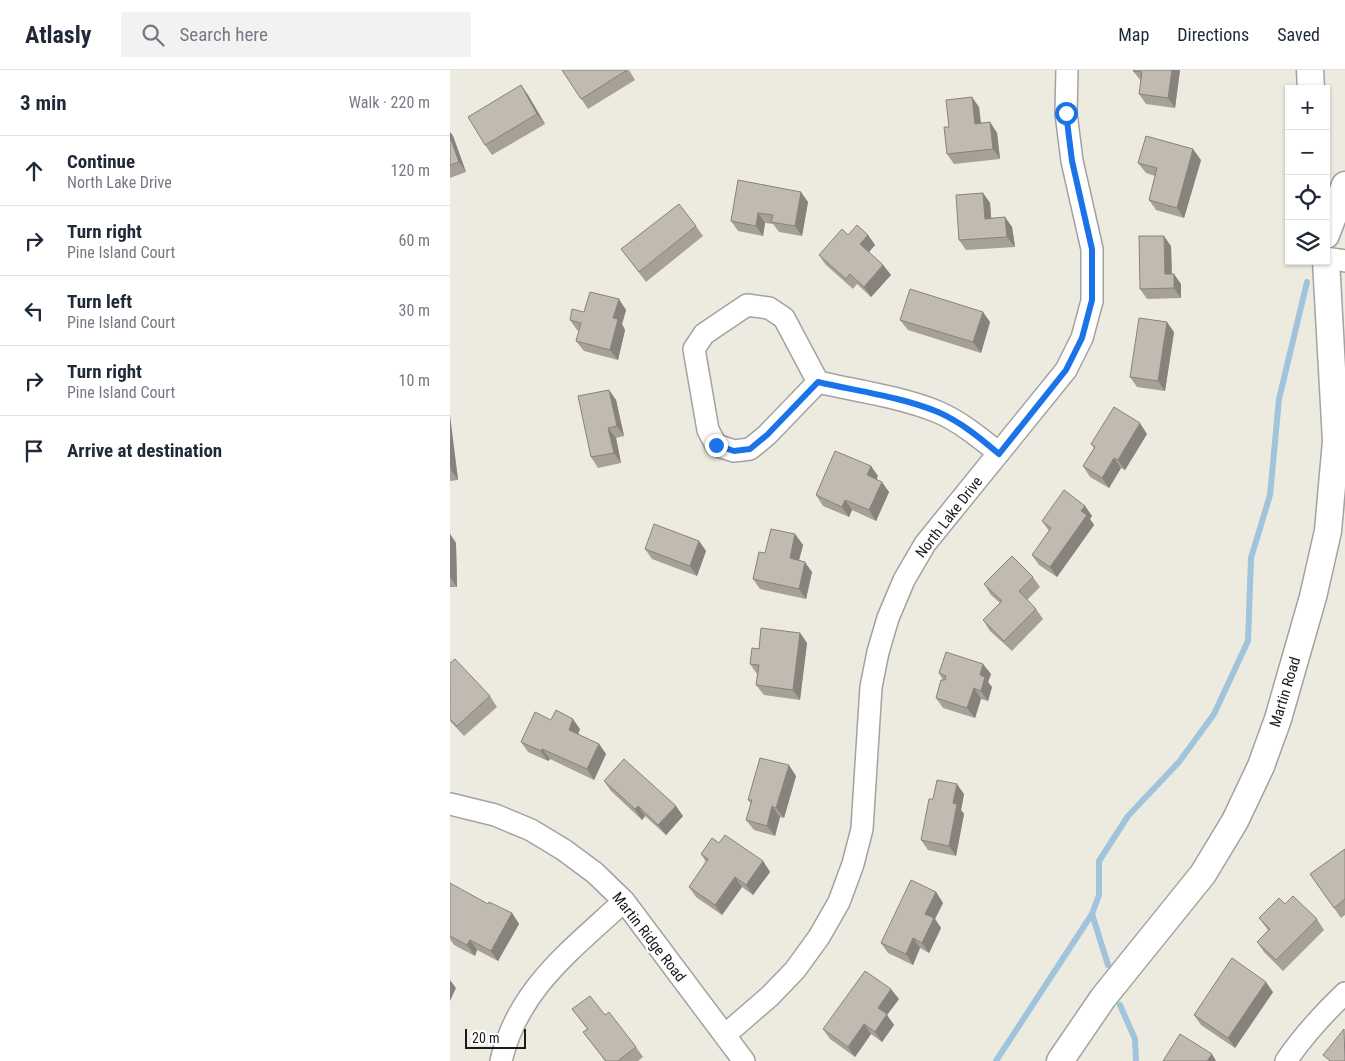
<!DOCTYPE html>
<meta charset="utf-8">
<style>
:root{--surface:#fff;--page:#f2f2f3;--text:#1f2937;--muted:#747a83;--line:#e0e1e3}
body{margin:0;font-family:"Roboto Condensed",sans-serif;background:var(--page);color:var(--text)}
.controls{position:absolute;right:15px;top:15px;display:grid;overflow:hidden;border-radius:0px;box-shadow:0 1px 4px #0004}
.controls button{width:45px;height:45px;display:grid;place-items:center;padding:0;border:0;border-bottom:1px solid var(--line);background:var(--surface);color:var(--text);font:25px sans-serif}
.scale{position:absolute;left:15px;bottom:12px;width:61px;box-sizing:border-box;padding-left:5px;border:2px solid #1b1b1b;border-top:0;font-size:14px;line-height:18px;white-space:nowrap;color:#1b1b1b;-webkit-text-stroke:4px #fff;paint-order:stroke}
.stop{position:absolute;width:15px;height:15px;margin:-11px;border:4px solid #1a73e8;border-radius:50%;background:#fff}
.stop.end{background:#1a73e8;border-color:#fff;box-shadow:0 1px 5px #0008}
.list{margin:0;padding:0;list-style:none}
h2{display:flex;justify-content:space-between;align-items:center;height:65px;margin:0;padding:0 20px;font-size:21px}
h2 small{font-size:16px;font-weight:400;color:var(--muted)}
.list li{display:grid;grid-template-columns:32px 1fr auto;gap:15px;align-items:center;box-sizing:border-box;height:70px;padding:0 20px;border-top:1px solid var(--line)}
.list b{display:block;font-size:19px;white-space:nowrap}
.list p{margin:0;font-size:16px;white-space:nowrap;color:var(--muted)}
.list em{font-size:16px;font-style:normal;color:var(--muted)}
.icon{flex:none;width:28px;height:28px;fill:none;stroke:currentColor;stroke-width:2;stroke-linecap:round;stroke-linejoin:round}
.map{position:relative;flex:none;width:895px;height:991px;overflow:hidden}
header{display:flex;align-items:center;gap:30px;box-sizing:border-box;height:70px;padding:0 25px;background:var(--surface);border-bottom:1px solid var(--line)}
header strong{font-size:24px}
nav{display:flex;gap:28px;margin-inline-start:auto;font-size:18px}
.search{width:350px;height:45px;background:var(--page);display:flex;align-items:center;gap:12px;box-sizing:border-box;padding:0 18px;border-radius:0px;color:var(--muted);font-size:19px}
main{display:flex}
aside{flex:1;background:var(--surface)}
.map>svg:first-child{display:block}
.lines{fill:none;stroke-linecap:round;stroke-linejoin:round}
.stream{stroke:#a0c4db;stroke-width:6}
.minor-casing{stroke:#a2a2a2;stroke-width:24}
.tertiary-casing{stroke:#a2a2a2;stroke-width:29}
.minor{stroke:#fff;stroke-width:21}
.tertiary{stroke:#fff;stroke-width:26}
.wall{fill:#a6a097}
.shaded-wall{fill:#87827b}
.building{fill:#c1bab0;stroke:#87827b}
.route{stroke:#1a73e8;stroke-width:6}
.labels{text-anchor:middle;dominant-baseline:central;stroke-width:4.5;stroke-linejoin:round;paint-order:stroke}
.street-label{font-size:15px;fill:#1b1b1b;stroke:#fff}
</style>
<header>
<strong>Atlasly</strong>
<div class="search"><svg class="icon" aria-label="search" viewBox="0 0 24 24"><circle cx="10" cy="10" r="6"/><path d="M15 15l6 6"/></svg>Search here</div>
<nav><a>Map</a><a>Directions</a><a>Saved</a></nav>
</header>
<main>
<aside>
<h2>3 min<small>Walk · 220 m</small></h2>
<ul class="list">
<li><svg class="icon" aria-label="ahead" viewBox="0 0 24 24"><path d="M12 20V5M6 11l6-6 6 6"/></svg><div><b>Continue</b><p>North Lake Drive</p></div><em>120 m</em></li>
<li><svg class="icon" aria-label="right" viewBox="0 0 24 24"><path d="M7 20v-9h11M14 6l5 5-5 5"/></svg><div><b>Turn right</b><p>Pine Island Court</p></div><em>60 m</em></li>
<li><svg class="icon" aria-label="left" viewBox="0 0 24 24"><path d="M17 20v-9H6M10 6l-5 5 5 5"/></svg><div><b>Turn left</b><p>Pine Island Court</p></div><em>30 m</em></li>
<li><svg class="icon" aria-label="right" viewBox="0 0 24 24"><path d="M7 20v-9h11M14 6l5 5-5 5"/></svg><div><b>Turn right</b><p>Pine Island Court</p></div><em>10 m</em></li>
<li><svg class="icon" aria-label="arrive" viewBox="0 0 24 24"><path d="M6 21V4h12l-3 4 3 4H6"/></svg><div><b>Arrive at destination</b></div></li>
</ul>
</aside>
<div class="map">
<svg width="895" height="991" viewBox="0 0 895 991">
<rect width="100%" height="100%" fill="#edebe0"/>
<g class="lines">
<path class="stream" d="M642,844L658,895
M670,935L685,969L686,991
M546,991L642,844L649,825V791L678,746L729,692L764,644L798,571L801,488L820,425L829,329L857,212"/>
<g class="minor-casing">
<path id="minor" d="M876,188L895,191
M368,312L334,248L319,238L297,235L254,264L244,279L258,360L266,375L284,381L300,379L317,365L368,312C407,321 452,327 488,342C511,352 530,368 549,383
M0,734L45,745L81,760L114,780L145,803L174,831L294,991
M275,965L320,926L345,900L369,867L389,832L403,794L412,759L421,617L428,582L438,548L454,510L475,474L616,300L632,268L642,231V179L622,91L616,43L617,0
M51,991C68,918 123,879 174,831
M836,991C853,966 873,944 895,923"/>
</g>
<g class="tertiary-casing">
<path id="tertiary" d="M860,0L861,19
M876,165L895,115
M610,991L653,928L753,804L785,751L811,696L828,649L863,527L878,461L886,371L876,191"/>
</g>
<use href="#minor" class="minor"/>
<use href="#tertiary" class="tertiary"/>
</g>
<path class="wall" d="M112,0H179L185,10L138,39Z
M684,0H730L725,38L696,34L689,24L691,11L683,1Z
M71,15L78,25L95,54L42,85L35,75Z
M529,37L531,53L540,52L547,63L550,89L504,94L497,84L499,57Z
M0,62L3,66L16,102L0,108Z
M751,90L734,148L706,140L699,130L705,106L696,103L688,93Z
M288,110L358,132L352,166L329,162L323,154L315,153L313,166L288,161L281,151Z
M533,123L540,133L541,148L555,147L562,157L565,177L516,180L509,170Z
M246,156L253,166L196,212L171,179Z
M398,165H418L425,175L419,182L433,195L441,205L421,227L407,214L403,219L376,195L369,185Z
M721,176L722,204L731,214V228L697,229L690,219Z
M176,240L172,254L175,260L168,290L134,281L126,271L129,261L127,260L120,250L134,242Z
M450,250L540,252L531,283L458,260Z
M724,262L715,321L687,317L680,307Z
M159,320L166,330L174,366L166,368L171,393L148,398L141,387Z
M0,346L8,410L0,411Z
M697,364L675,400L671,398L659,418L640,407L633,396L644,378L641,374Z
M428,406L426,409L439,422L426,451L402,440L399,447L373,436L366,425Z
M635,436L642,446L640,449L644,455L607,507L589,495L582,485L599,461L592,451Z
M0,464L6,473L7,517H0Z
M345,464L353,475L349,490L362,502L356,529L310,519L303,509L315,483Z
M249,471L256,481L247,506L202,489L195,479Z
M583,507L590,517L577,530L586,539L593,549L562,581L540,561L533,550L550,533L541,525L534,514Z
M350,563L357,573L350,630L314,625L306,615L308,604H307L300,594L309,579Z
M0,593L40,626L47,637L14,666L0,651Z
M489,603L541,604L538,612L542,617L538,631L531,629L525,648L493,638L486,628L493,610Z
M101,650L130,659L128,664L149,674L156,684L144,710L100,689L98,691L78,682L71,672Z
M346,706L334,748L330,747L325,766L304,760L296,750L301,734L298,730Z
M154,711L233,746L216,765L195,746L192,750L161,721Z
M514,724L511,740L514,744L506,786L478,780L471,770L483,729Z
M269,773L313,791L320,802L303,825L292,817L272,845L246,827L239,817L256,792L251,784Z
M895,779V845L891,848L860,804Z
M486,822L493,833L485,849L491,858L479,883L470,878L463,895L438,883L431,873Z
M38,834L62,843L69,854L48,891L27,880L25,886L4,875L0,869V857Z
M835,834L867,849L874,860L833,901L814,882L807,872L818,860L809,848Z
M823,922L785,978L751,955L744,945Z
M449,929L437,945L444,955L432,972L421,964L405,987L380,969L373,959Z
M122,939L155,945L186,977L193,987L188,991H155L133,962L137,959Z"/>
<path class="shaded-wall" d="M722,0H730L725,38L718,28Z
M71,15L78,25L95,54L87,44Z
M522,27L529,37L532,64L525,54Z
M540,52L547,63L550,89L543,79Z
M0,62L3,66L16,102L9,92L0,67Z
M743,79L751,90L734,148L727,138Z
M351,122L358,132L352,166L345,156Z
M533,123L540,133L542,159L535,149Z
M308,143L315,153L313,166L306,156Z
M555,147L562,157L565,177L557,167Z
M418,165L425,175L417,184L410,174Z
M714,166L721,176L722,215L715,204Z
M433,195L441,205L421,227L414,217Z
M724,204L731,214V228L724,218Z
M169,229L176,240L172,254L175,260L168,290L160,280L163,248Z
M533,242L540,252L531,283L523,272Z
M717,252L724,262L715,321L708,311Z
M159,320L166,330L174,366L167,356Z
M0,346L8,410L1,400L0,395Z
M690,353L697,364L675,400L668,390Z
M158,358L166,368L171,393L164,383Z
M664,388L671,398L659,418L652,408Z
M421,396L428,406L424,415L417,405Z
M432,412L439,422L426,451L419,440Z
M395,430L402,440L399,447L392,437Z
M635,436L642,446L640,449L644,455L607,507L600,497L631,441Z
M0,464L6,473L7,517L0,507Z
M345,464L353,475L347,498L340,488Z
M249,471L256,481L247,506L240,496Z
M355,492L362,502L356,529L349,519Z
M350,563L357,573L350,630L343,620Z
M533,594L541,604L538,612L542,617L538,631L531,621L530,605Z
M524,618L531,629L525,648L517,638Z
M123,649L130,659L126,670L119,660Z
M149,674L156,684L144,710L137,699Z
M92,679L100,689L98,691L91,681Z
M339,695L346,706L334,748L326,738Z
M507,714L514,724L511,740L514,744L506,786L499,776L503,733Z
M188,736L195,746L192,750L185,739Z
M226,736L233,746L216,765L208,755Z
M322,736L330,747L325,766L317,756Z
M313,791L320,802L303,825L296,815Z
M285,807L292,817L272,845L265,835Z
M486,822L493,833L485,849L491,858L479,883L472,873L475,844Z
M62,843L69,854L48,891L41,881Z
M463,868L470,878L463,895L456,884Z
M20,870L27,880L25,886L17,875Z
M0,910L6,918L0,931Z
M816,912L823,922L785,978L778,968Z
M441,919L449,929L437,945L444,955L432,972L425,962L428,938Z
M414,954L421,964L405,987L398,977Z
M762,984L766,991H757Z"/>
<path class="building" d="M112,0H177L131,29Z
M684,0H722L718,28L689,24L692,2L683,1Z
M71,15L87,44L35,75L18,47Z
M522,27L525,54L540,52L543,79L497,84L494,57H499L496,30Z
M696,66L743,79L727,138L699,130L707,98L688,93Z
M0,67L9,92L0,95Z
M288,110L351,122L345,156L321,152L323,145L308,143L306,156L281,151Z
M533,123L535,149L555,147L557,167L509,170L506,125Z
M229,134L246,156L189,202L171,179Z
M407,155L418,165L410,174L433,195L414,217L400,204L396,209L369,185L392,159L398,165Z
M689,166H714L715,204H724V218L690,219Z
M460,219L533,242L523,272L450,250Z
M140,222L169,229L163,248L168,249L160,280L126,271L131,253L120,250L122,239L134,242Z
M689,248L717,252L708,311L680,307Z
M159,320L167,356L158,358L164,383L141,387L128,326Z
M664,337L690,353L668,390L664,388L652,408L633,396L645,377L641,374Z
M385,381L421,396L417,405L432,412L419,440L395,430L392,437L366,425Z
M614,420L635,436L631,441L637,445L600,497L582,485L601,458L592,451Z
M204,454L249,471L240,496L195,479Z
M321,459L345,464L340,488L355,492L349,519L303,509L309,482L315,483Z
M562,486L583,507L569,521L586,539L554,571L533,550L552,531L534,514Z
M311,558L350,563L343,620L306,615L309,595L300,594L302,578L309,579Z
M496,582L533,594L530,605L535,607L531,621L524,618L517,638L486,628L491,610H495L496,606L489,603Z
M5,589L40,626L7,656L0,649V627L1,626L0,625V593Z
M106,640L123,649L119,660L149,674L137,699L92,679L91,681L71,672L85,642L101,650Z
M310,688L339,695L326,738L322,736L317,756L296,750L302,730H298Z
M174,689L226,736L208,755L188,736L185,739L154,711Z
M487,710L507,714L503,733L507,734L499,776L471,770L479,729H483Z
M275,765L313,791L296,815L285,807L265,835L239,817L258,789L251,784L262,768L269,773Z
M895,779V829L884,838L860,804Z
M461,810L486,822L475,844L484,848L472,873L463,868L456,884L431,873Z
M0,813L38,834L39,832L62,843L41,881L20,870L17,875L0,866Z
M843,826L867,849L826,890L807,872L820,859L809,848L829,828L835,834Z
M782,888L816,912L778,968L744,945Z
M415,901L441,919L428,938L437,944L425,962L414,954L398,977L373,959Z
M140,926L155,945L159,942L186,977L168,991H156L133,962L138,959L122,939Z
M894,959L895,991H880L873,985Z
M730,964L762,984L757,991H713Z"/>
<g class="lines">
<path class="route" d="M266,375L284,381L300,379L317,365L368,312C407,321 452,327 488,342C511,352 530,368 549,384L616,300L632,268L642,230V179L622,91L616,43"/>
</g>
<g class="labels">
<g class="street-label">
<text transform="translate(499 447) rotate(-52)">North Lake Drive</text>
<text transform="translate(835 622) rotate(-73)">Martin Road</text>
<text transform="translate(199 867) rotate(52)">Martin Ridge Road</text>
</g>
</g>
</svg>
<div class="controls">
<button>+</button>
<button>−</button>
<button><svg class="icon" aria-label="locate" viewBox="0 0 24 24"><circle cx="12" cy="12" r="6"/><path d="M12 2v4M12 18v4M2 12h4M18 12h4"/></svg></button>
<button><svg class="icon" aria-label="layers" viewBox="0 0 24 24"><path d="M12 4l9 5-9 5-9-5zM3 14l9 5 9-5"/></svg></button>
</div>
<div class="scale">20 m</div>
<div class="stop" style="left:616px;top:43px"></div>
<div class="stop end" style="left:266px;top:375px"></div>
</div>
</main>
